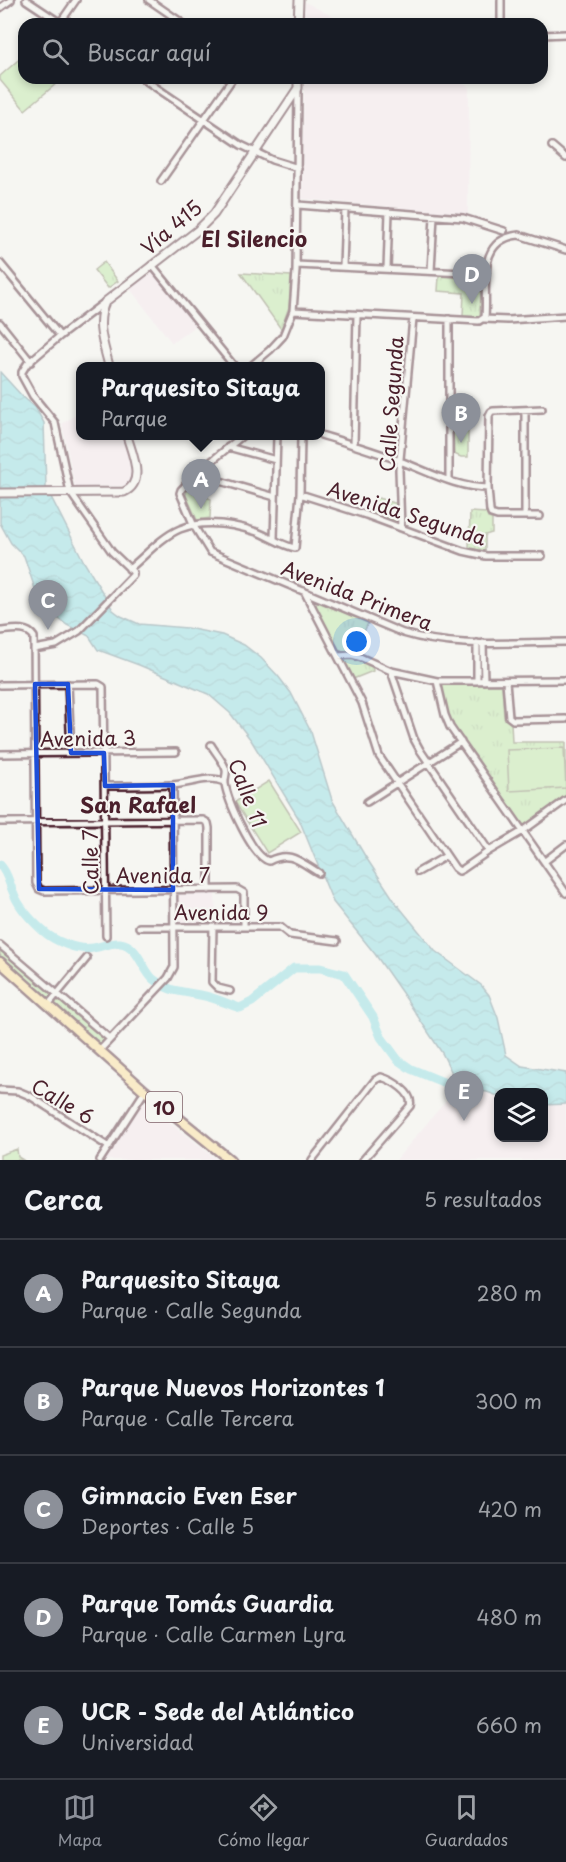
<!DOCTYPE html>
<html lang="es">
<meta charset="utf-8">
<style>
:root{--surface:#171b24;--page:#20242c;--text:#f1f3f6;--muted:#9ea1a6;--line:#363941;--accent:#8c9099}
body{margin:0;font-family:"Playpen Sans",sans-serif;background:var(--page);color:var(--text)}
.controls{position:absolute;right:18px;bottom:18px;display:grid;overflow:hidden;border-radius:12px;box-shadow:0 3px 9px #0003}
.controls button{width:54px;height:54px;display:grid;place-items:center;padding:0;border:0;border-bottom:2px solid var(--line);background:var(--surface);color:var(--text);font:30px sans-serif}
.you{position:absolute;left:357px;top:642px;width:21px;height:21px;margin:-15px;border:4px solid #fff;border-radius:50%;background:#1a73e8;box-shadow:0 0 0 9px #1a73e833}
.badge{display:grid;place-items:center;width:39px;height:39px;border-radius:50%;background:var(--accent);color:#fff;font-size:20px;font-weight:700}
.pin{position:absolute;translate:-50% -50px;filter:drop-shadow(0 2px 3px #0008)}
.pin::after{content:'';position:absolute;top:32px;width:21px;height:18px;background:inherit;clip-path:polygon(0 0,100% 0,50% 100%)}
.popup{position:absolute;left:76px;top:362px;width:249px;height:78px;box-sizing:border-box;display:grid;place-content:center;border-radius:12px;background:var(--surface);filter:drop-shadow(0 2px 4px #0005);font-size:20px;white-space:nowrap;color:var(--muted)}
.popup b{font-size:22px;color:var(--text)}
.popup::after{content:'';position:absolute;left:50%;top:100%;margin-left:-12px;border:12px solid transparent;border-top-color:var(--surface)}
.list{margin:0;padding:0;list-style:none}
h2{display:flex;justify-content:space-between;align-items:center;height:78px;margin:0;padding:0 24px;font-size:26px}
h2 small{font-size:20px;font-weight:400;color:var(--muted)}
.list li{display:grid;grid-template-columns:39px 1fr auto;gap:18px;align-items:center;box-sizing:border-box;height:108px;padding:0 24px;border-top:2px solid var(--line)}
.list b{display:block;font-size:22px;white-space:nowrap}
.list p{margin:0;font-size:20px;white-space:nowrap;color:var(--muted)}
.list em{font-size:20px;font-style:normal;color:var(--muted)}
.icon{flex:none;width:33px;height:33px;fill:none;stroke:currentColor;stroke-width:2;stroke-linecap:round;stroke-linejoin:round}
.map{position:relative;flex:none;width:566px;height:1160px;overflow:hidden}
.search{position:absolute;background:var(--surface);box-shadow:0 3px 9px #0003;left:18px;right:18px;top:18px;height:66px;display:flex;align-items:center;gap:15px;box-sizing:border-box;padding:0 21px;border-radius:18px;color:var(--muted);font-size:22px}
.sheet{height:618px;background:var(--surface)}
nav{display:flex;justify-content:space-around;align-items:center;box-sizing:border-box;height:84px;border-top:2px solid var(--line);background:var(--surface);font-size:16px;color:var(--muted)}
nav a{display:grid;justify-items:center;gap:3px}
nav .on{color:var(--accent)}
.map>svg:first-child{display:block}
.built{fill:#f5e7ee}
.park{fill:url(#park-tufts);stroke:#828267;stroke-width:1.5}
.pitch{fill:#bae6a3;stroke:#828267;stroke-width:1.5}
.water{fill:url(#water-waves);stroke:#719099;stroke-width:1.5}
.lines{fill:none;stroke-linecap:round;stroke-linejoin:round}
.river{stroke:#8bdce3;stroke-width:9}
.minor-casing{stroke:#4a1f2b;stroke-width:10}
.tertiary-casing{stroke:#4a1f2b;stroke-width:11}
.primary-casing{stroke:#4a1f2b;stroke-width:13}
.minor{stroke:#f6f6f2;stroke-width:5}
.tertiary{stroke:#f6f6f2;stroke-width:7}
.primary{stroke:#fcde96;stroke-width:8}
.marked{fill:none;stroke:#1d4ed8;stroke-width:4.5;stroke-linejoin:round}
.labels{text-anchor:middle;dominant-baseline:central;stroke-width:4.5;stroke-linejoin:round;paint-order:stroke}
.shield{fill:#f6f6f2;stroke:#7e6067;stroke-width:1.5}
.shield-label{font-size:18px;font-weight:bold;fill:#4a1f2b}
.street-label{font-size:20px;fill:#4a1f2b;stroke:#f6f6f2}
.neighbourhood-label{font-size:21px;font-weight:bold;fill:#4a1f2b;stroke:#f6f6f2}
</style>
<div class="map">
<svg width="566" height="1160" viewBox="0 0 566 1160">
<defs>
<pattern id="park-tufts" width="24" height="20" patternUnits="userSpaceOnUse" patternTransform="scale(1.5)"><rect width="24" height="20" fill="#bae6a3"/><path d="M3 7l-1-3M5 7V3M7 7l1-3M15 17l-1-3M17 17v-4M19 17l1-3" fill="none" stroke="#a1c58c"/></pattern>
<pattern id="water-waves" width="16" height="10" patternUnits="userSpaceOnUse" patternTransform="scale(1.5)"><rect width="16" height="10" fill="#8bdce3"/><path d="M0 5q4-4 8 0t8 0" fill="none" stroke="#79bcc3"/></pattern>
</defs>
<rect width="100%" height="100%" fill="#f6f6f2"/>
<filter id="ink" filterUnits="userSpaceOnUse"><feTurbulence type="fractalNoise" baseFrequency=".0167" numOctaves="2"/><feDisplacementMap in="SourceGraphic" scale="12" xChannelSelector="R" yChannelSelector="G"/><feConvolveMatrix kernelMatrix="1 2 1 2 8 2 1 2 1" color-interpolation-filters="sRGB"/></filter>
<g filter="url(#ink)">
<path class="built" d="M305,2L347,24H304Z
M304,78H452L469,87L468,214L302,199Z
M153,272L195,326L172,343L130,289Z
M81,411V436H123L132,473L131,480L125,486L75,487L62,424Z
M176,892H215L216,923L177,922Z
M487,1092L498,1096V1138H544V1105L566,1104V1160H396L449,1097L473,1100Z
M142,1101L218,1160H105Z"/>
<path class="park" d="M104,262L118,281L108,288L94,270Z
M241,273L291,276L289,307L281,329Z
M439,276L481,278L480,317L463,316L464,293L438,291Z
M453,431H468V457H461L454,454Z
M187,490L211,499L210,518L197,520L186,495Z
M375,497L398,504L399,518L396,523L370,514Z
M470,512L486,513L488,518L492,519V533L485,535V551L469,548Z
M317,602H320L368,623L355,652L339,651L315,607Z
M341,657H358L372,663L373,671L353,679Z
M469,682L470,685H502L504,717L511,722L512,742H566V796L524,826L452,724L447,712L441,684H445V683Z
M0,947L106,1038L99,1047L0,959Z
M17,1149L18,1157L23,1160H0V1155Z"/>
<path class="pitch" d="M24,55V78H63L25,110L0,80V76Z
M564,748L566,788L509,791L507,750Z
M269,781L301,832L267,853L235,802Z"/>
<path class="water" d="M0,372L22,396L35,407L44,423L46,487L84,562L113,610L121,616L139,624L187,628L222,635L244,645L261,658L278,676L291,693L311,732L332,800L365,856L396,903L435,951L481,985L489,995L498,1018L506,1055L522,1066L566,1073V1104L544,1105V1092H498V1096L487,1092L460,1089L442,1053L407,1000L375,954L333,902L299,819L251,740L230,713L208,694L139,665L98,650L89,636L67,625L54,615L35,589L24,556L11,543L0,523Z"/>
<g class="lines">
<path class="river" d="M0,865C8,873 9,884 14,894C19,907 31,920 42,930C54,941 77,951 93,948C102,947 110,942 120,943C138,945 142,969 153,979C169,992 181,991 200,995C214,997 227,1004 240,1008L252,1002L294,968H320L344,974L373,1017L381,1037L398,1060L411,1069L460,1089L472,1085"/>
<g class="minor-casing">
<path id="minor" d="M26,0L62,24
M149,0L184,24
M0,8L11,0
M60,23L76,0
M501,24V0
M542,35L566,34
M142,78L241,145L272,160L298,168
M552,146L566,158
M161,181L233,78
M298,205L463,218L504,231
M0,263L60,336
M152,265L234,366
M296,265L485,274
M343,267L345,209
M387,269L389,212
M431,271L434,216
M293,311L479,321L485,317C488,287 475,239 519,235L566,250
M484,319L508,320L566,316
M0,323L31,362
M251,366L270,350L283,336L293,311L296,271L298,89
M525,410V516
M321,435C347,443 374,451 400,461C429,472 457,488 488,488
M242,436L196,474L181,490L180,493L194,526L210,552L403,633C455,649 512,642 566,642
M354,445L357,315
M228,447L276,460
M196,474L275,497
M449,480V319
M300,494L366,515L463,551L486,556H542
M540,516H497L491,514L490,511L488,488L489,416L491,412L493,411L542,409
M401,528L399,470L413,318
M274,539L277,436
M129,569C145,556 161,537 180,529C205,519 233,524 257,532C270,537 283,546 295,548L300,494L301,436
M304,591L362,703L379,756L455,868L459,871L463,869L489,851L523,831L566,800
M0,631C12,630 27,626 34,637L36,883L39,889L44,891L237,889L244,893V927
M477,643V681
M483,643L484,681
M34,649L56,645L79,631L133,575V572L112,552L70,492L55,423L33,396L22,376V372L27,364L60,336L105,302
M338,656L352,655L362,658L391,671L437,681L566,680
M391,671L414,739L420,750L489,851
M437,681L445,715L450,727L566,893
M506,681L509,717L513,720L566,719
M68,684L71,753
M0,685L98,684L103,687L106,936
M211,745C215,752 224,762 226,770C227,774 224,779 225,784C228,801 252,857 269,861C290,850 300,862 319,873
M0,754L176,752
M105,786C126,786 148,786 170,785C189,785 206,774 225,782
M367,802L461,742
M0,822L203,820L208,823L209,828V890
M545,861L566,845
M418,872L446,856
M213,926L212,982L218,988L230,991
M139,927H280L290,935L337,941
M0,945L110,1039
M48,1005L87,958
M100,1050L168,978L174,967L173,785
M0,1090L18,1091L30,1096L109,1147
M100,1160L145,1091
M312,1160L375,1080L381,1077C392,1080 414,1093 410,1106L363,1160"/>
</g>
<g class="tertiary-casing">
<path id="tertiary" d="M298,24L299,0
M109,366C104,345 95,324 105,302L198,230L214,214L298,88V78
M0,493L124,492C146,482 132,454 127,436"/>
</g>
<g class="primary-casing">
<path id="primary" d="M0,962L145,1091L230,1160"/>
</g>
<use href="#minor" class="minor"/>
<use href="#tertiary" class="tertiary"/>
<use href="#primary" class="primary"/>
</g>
</g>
<path d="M0 0H566V1160H0ZM35,684H68L71,753H104L105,786L173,785V890L39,889Z" fill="#f6f6f2" fill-opacity=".55" fill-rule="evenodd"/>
<path class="marked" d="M35,684H68L71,753H104L105,786L173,785V890L39,889Z"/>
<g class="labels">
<rect class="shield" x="146" y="1092" width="36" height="30" rx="4.5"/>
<g class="shield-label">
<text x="164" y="1107">10</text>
</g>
<g class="street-label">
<text transform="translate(171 227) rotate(-40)">Vía 415</text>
<text transform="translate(391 404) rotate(-86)">Calle Segunda</text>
<text transform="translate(407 513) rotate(18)">Avenida Segunda</text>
<text transform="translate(357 595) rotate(21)">Avenida Primera</text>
<text transform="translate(88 738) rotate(-1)">Avenida 3</text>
<text transform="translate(248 793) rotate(69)">Calle 11</text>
<text transform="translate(90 862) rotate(-91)">Calle 7</text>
<text x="163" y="875">Avenida 7</text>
<text x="221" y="912">Avenida 9</text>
<text transform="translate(63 1101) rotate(31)">Calle 6</text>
</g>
<g class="neighbourhood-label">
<text x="254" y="238">El Silencio</text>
<text x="138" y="804">San Rafael</text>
</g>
</g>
</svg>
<div class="controls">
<button><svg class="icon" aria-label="layers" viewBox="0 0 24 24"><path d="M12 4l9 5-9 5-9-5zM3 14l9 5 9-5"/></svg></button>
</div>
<div class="you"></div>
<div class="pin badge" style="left:201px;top:509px">A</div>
<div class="popup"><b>Parquesito Sitaya</b>Parque</div>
<div class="pin badge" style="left:461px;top:443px">B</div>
<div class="pin badge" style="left:48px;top:630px">C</div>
<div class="pin badge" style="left:472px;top:304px">D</div>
<div class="pin badge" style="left:464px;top:1121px">E</div>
<div class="search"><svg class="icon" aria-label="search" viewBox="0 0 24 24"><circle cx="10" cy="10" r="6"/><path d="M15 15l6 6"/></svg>Buscar aquí</div>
</div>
<section class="sheet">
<h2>Cerca<small>5 resultados</small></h2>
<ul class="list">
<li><span class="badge">A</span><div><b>Parquesito Sitaya</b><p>Parque · Calle Segunda</p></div><em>280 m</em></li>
<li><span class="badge">B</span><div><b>Parque Nuevos Horizontes 1</b><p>Parque · Calle Tercera</p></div><em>300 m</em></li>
<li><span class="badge">C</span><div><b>Gimnacio Even Eser</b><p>Deportes · Calle 5</p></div><em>420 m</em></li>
<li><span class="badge">D</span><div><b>Parque Tomás Guardia</b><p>Parque · Calle Carmen Lyra</p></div><em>480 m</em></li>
<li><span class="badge">E</span><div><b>UCR - Sede del Atlántico</b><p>Universidad</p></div><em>660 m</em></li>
</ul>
</section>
<nav>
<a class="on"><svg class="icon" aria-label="map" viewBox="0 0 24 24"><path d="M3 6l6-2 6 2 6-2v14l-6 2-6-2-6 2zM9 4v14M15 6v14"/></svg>Mapa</a>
<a><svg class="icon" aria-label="directions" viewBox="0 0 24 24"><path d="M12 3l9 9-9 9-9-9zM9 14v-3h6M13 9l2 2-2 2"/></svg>Cómo llegar</a>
<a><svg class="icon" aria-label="saved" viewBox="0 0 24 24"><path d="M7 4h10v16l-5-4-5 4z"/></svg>Guardados</a>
</nav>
